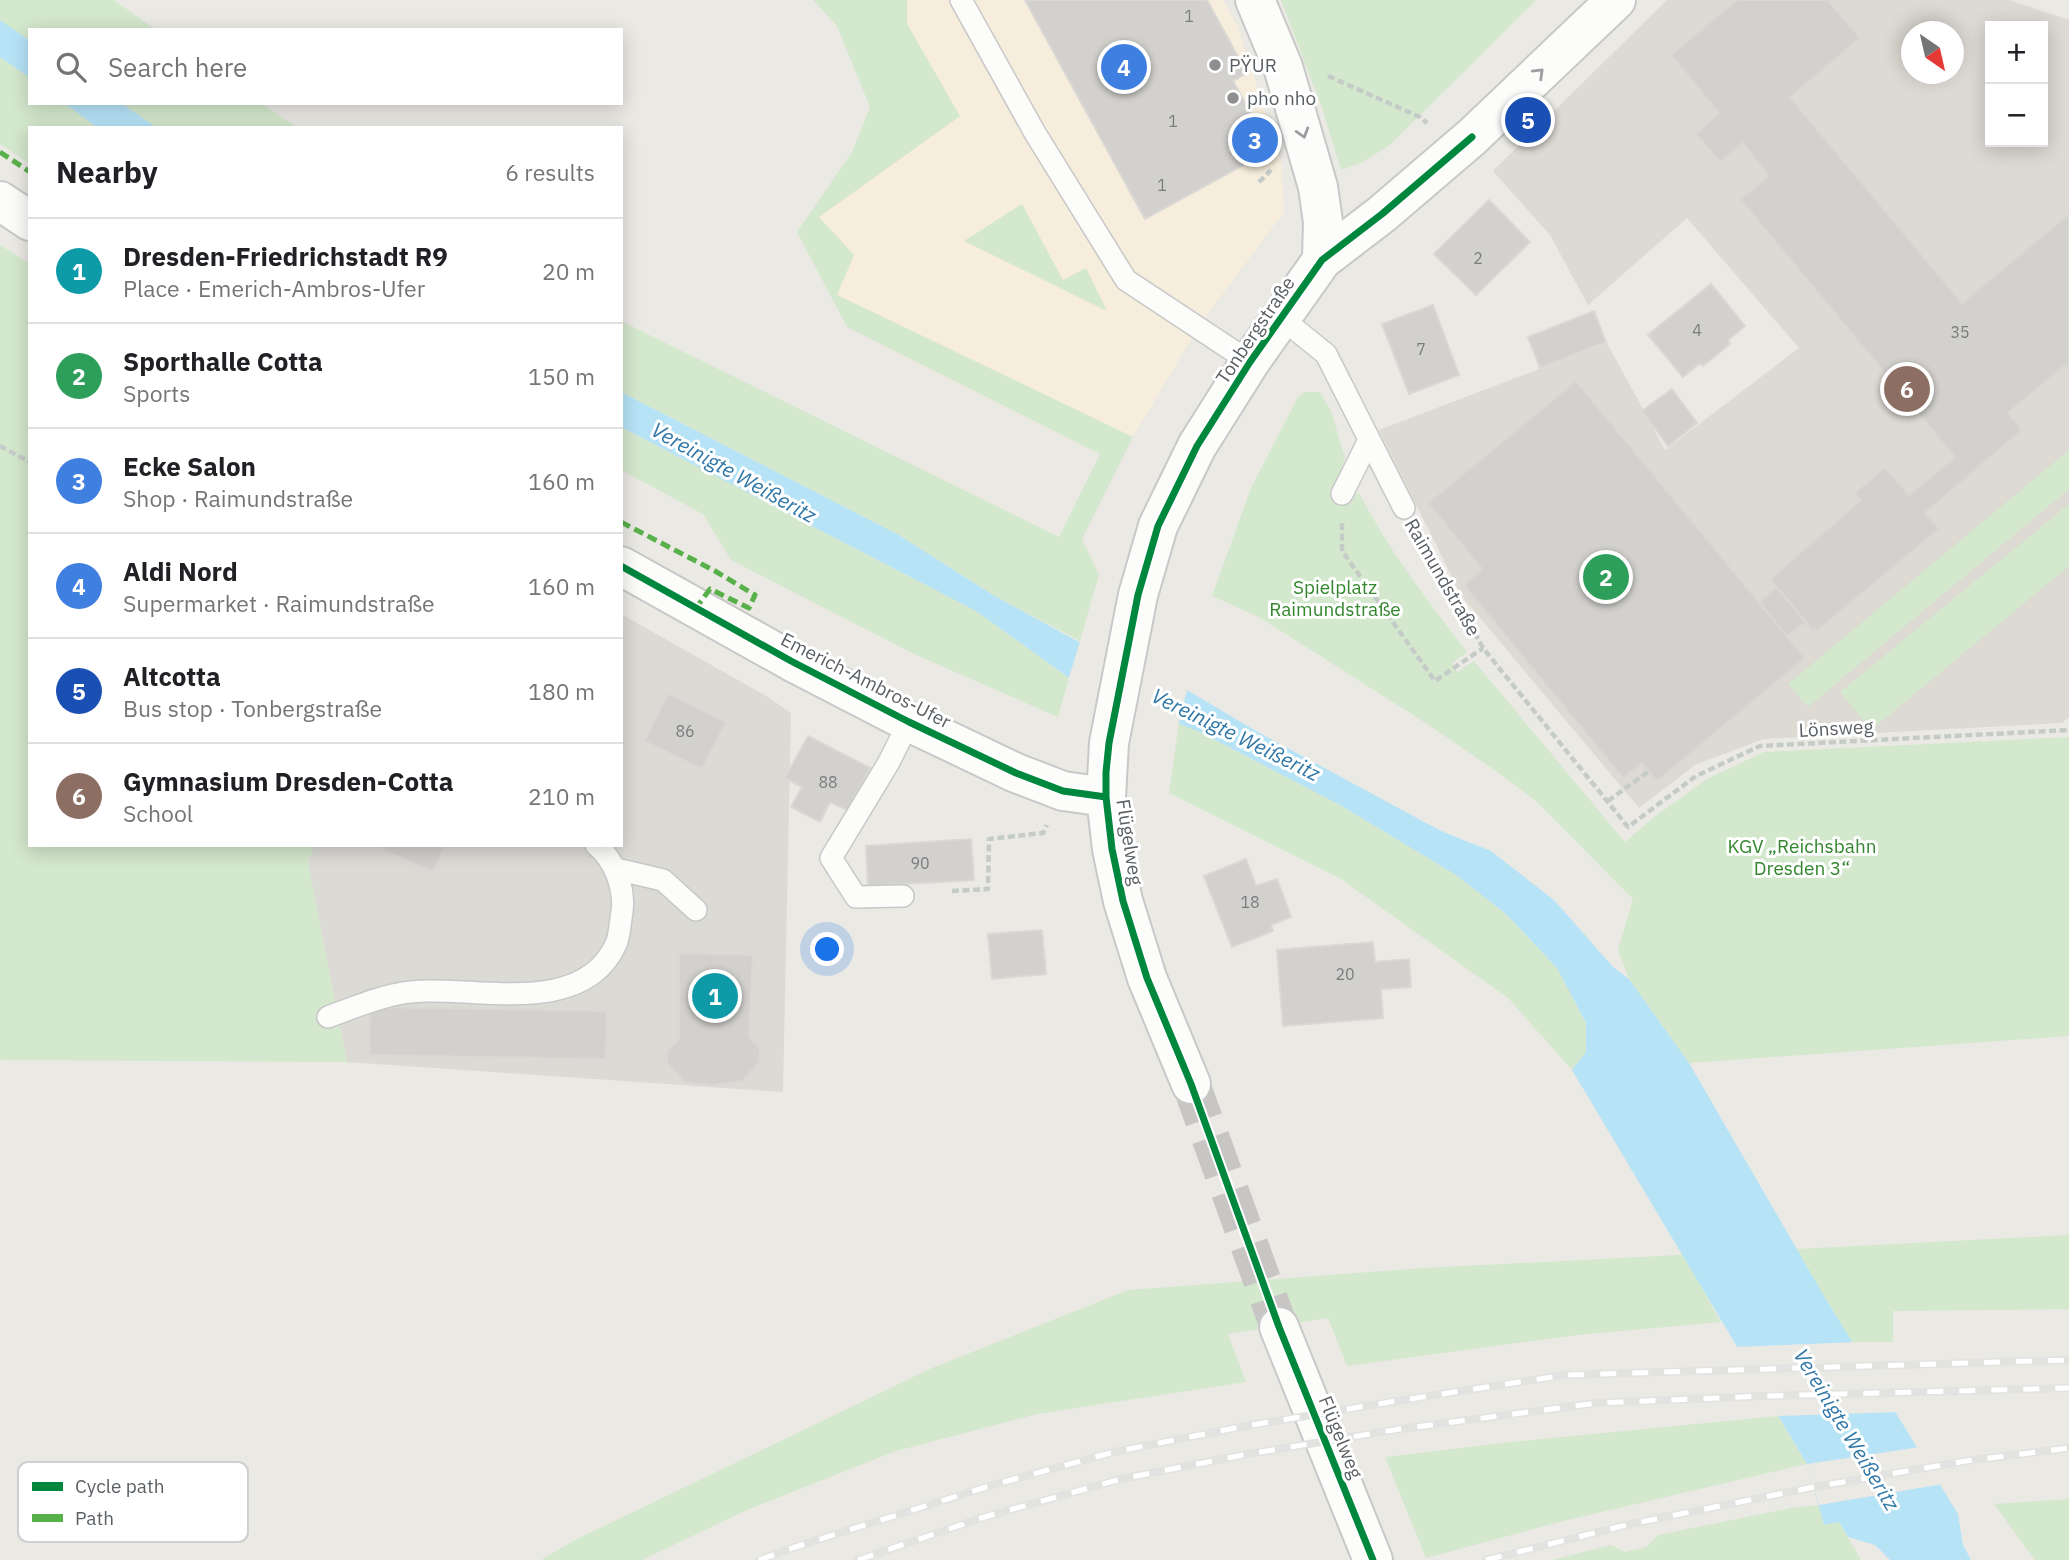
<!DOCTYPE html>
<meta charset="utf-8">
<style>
:root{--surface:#fff;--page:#f6f6f6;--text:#202124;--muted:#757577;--line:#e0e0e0;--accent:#8d8f91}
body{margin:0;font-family:"IBM Plex Sans",sans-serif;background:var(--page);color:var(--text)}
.controls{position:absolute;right:21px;top:21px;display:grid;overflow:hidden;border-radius:0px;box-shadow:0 4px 18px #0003}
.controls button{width:63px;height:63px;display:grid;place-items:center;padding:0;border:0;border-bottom:2px solid var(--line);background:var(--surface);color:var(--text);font:35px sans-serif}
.compass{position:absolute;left:1901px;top:21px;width:63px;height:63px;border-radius:50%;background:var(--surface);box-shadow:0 4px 18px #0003;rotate:146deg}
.you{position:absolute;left:828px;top:950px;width:24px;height:24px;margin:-18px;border:5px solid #fff;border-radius:50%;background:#1a73e8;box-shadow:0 0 0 10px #1a73e833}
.badge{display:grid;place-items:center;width:46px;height:46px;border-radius:50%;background:var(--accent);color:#fff;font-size:23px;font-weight:700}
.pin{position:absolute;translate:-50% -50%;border:4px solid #fff;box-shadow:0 2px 7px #0006}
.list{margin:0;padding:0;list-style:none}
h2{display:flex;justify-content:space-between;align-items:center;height:91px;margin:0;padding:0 28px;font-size:30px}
h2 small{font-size:23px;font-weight:400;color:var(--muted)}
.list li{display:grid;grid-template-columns:46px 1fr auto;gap:21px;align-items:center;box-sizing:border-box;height:105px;padding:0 28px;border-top:2px solid var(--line)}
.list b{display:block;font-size:26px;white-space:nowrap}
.list p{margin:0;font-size:23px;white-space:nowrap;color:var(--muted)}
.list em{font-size:23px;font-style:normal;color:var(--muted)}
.icon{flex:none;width:38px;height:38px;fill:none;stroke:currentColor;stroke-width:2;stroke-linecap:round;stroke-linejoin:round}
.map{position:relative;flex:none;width:2069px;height:1560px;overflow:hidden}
.search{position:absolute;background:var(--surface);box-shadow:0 4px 18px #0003;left:28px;top:28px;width:595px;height:77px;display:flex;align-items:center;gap:18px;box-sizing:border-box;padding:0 24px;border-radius:0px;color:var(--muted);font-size:26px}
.panel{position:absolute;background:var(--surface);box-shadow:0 4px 18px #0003;left:28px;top:126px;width:595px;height:721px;border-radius:0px}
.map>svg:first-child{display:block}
.commercial{fill:#f6eddc}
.industrial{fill:#dcdad5}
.education{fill:#ddd9d3;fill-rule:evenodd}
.green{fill:#d4e8cd}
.water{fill:#b7e3f7}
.pier{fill:#ebe9e4}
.building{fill:#d2d1ce;stroke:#dad8d4;stroke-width:2}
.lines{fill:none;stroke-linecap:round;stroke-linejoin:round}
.secondary-tunnel{stroke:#c7c6c4;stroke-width:38;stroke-dasharray:38 19;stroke-linecap:butt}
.lane-casing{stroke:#c7c8c7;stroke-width:24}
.secondary-casing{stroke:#c8c8c8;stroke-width:42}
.path{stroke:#c5ccc8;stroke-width:4.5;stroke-dasharray:7 3.5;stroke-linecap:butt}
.lane{stroke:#fcfcfb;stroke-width:21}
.secondary{stroke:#fcfcfb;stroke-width:38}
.rail-casing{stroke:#e2e2e1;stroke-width:8}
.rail{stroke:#fff;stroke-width:5;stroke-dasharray:16;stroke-linecap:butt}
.quiet{stroke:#58b04a;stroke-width:5;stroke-dasharray:10 5;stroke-linecap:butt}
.cycleway-casing{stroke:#fff;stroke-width:11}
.cycleway{stroke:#00873e;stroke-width:7}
.oneway{stroke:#9b9ea0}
.poi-dot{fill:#8d8f91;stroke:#fff;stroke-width:2.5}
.labels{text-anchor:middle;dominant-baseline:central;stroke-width:6;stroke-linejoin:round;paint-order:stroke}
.number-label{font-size:16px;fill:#797d80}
.poi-label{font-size:19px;fill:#5a5f64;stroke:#fff;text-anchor:start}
.street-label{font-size:19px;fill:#5a5f64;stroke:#fff}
.park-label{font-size:19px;fill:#34872e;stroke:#fff}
.water-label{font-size:21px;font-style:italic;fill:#3178a7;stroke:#fff}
.key{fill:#fff;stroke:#cecfd0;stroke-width:2}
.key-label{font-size:19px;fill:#5a5f64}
</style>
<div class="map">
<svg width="2069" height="1560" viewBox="0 0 2069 1560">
<rect width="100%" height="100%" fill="#ebe9e4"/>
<path class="commercial" d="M907,0H1223L1238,28L1281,161L1284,212L1201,323L1133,437L837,295L818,217L960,116L907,24Z"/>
<path class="industrial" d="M621,614L768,697L791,713L783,1092L347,1062L308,863L314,845H621Z"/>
<path class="education" d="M1667,0H2009L2069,20V717L2062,723L1763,739L1695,765L1639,808L1461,595L1379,430L1607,343L1665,450L1799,348L1687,218L1588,305L1550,235L1493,171ZM1990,26H2043V142H1990ZM1912,32H1954V74H1912Z"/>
<path class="green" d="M0,0H114L156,30H30V41L0,20Z
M813,0H907V24L960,116L819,217L854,255L837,295L1133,437L1082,539L1099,575L1080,641L993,595L897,534L621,392V321L1059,537L1100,454L847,327L797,232L852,152L870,107L837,26Z
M1281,0H1536L1390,145L1361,163L1341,170L1322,108Z
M0,57L30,78V103H64L98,128H30V164L0,144Z
M121,103H262L297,128H157Z
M1022,204L1063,280L1086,268L1107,311L964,241Z
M0,245L30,264V845H314L308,863L347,1062L0,1060Z
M1305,392H1320L1331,411L1345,458L1337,484L1345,500L1359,493C1390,552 1427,600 1467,652L1452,663L1457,672L1474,661L1625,842L1654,817L1707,779L1764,752L2069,737V1036L1689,1063L1629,979L1618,950L1633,899L1536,801L1493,769L1424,722L1259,617L1212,596L1251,488L1298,397Z
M621,427L976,611L1069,678L1058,717L914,654L731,560L703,514L621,470Z
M2069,450V489L1808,707L1788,684Z
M2069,504V566L1871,730L1840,692Z
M1179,723L1200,732L1340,805L1456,875L1506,914L1557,968L1586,1023V1052L1572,1070L1508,998L1341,879L1169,793Z
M2069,1235V1309L1893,1311V1342H1852L1823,1296L1708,1300L1721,1322L1577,1335L1347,1366L1328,1318L1228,1334L1246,1382L1037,1414L896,1451L747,1510L642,1560H541L575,1540L932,1368L1128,1290L1424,1268Z
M1778,1416L1807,1464L1563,1521L1426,1558L1385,1457L1511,1442Z
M2069,1499V1560H2035L1994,1504Z
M1819,1505L1824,1525L1839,1522L1861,1560H1552L1611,1545L1625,1552L1646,1547L1658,1535L1791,1508Z"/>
<path class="water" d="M0,20L30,41V78L0,57Z
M64,103H121L157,128H98Z
M621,392L897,534L993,595L1112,660L1187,690L1256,731L1441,831L1491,851L1555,901L1613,967L1629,979L1689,1063L1824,1296L1958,1514L1963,1545L1971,1560H1890L1875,1545L1848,1537L1839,1522L1824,1525L1807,1464L1572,1070L1586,1052V1023L1557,968L1506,914L1456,875L1340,805L1200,732L1079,685L976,611L621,427Z"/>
<path class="pier" d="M1081,638L1114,657L1188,686L1178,727L1078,688L1068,681Z
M1856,1342L1899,1412L1778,1416L1736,1347Z
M1920,1447L1943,1484L1819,1505L1807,1464Z"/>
<path class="building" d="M1025,0H1207L1247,73L1233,81L1271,150L1145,219Z
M1737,0H1828L1860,38L1790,97L1962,303L2069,214V362L2008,413L2022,430L1925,513L1939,529L1817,631L1815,629L1813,631L1770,579L1861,500L1855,493L1885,467L1909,495L1955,457L1740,199L1769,176L1743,143L1720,162L1696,134L1719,113L1671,55Z
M1489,200L1530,242L1476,295L1434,254Z
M1711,284L1745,326L1728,340L1730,344L1703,366L1700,363L1683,377L1648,335Z
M1433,305L1459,375L1409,394L1382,324Z
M1594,311L1606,342L1540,368L1528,337Z
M1576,381L1805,658L1657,781L1642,763L1623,778L1464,585L1482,569L1428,503Z
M1672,389L1697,423L1668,446L1642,411Z
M1777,587L1806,622L1787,636L1759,602Z
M668,693L726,722L702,769L644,741Z
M808,736L870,768L847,810L830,802L820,822L791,807L802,787L785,778Z
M971,839L974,880L868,886L866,846Z
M373,845H445L433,872Z
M1246,859L1256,886L1277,879L1291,917L1271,925L1273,931L1232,947L1204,876Z
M1042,930L1046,974L992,979L988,934Z
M1373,942L1375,962L1409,959L1411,987L1381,989L1383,1018L1283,1026L1277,950Z
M679,953L753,955L749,1037L760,1049L759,1063L742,1081L713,1085L685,1082L667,1064V1051L679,1039Z
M370,1007L607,1011L606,1059L369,1055Z"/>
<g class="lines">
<path class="secondary-tunnel" d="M1191,1084L1279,1327"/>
<g class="lane-casing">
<path id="lane" d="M961,0L1035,133L1126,280L1250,362
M1280,317L1326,354L1404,508
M1342,494L1369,440
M616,869L663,880L696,910
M903,896L856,897L831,858L889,762L909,722
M328,1017C360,1005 392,991 426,991C486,989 585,1014 616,944C620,935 620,922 622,912C625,889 615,860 596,845"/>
</g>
<g class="secondary-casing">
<path id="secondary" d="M1255,0L1283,67L1318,187L1323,222L1322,260
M0,201L30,221
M621,566L791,661L909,722L1016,773L1063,791L1106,797
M1191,1084L1147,978L1123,901L1112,849L1106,797L1109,743L1138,595L1158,526L1197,446L1250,362L1322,260L1382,214L1472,137L1616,0
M1279,1327L1373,1560"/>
</g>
<path class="path" d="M1328,76L1420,117L1427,123
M1259,182L1271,170
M0,446L30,462
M1342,523V551L1435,681L1483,648
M1418,532L1483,648L1628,827L1696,776L1760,746L2069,730
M1608,801L1649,771
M952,891L988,889L989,839L1043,833L1047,825"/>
<use href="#lane" class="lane"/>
<use href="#secondary" class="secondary"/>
<g class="rail-casing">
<path id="rail" d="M759,1560L795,1547L989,1486L1114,1452L1240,1427L1390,1402L1565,1375L2069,1360
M858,1560L981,1518L1121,1479L1248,1454L1400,1429L1597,1403L1766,1396L2069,1388
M1486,1560L1626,1525L1814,1487L1966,1461L2069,1448"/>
</g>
<use href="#rail" class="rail"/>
<path class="quiet" d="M0,152L30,172
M621,522L715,571L755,595L749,608L710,589L696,608"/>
<g class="cycleway-casing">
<path id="cycleway" d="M621,566L791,661L909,722L1016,773L1063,791L1106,797
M1373,1560L1279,1327L1191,1084L1147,978L1123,901L1112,849L1106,797V772L1109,743L1138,595L1158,526L1197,446L1250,362L1322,260L1382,214L1472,137"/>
</g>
<use href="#cycleway" class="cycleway"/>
</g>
<defs><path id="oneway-chevron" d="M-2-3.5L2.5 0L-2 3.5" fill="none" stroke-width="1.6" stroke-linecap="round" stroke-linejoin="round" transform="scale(1.75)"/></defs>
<g class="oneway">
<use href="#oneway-chevron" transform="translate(1539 73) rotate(-44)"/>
<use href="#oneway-chevron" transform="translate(1303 133) rotate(73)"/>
</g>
<g class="poi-dot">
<circle cx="1215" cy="65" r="7"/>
<circle cx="1233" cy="98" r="7"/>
</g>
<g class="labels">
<g class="number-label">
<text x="1189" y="16">1</text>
<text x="1173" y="121">1</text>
<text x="1162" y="185">1</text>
<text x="1478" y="258">2</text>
<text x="1697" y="330">4</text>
<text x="1960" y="332">35</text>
<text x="1421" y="349">7</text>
<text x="685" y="731">86</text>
<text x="828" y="782">88</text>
<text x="920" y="863">90</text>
<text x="1250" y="902">18</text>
<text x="1345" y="974">20</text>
</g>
<g class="poi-label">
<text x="1229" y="65">PŸUR</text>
<text x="1247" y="98">pho nho</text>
</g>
<g class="street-label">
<text transform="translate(1255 330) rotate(-56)">Tonbergstraße</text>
<text transform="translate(1443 577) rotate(60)">Raimundstraße</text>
<text transform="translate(866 680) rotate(27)">Emerich-Ambros-Ufer</text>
<text transform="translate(1836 728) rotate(-3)">Lönsweg</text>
<text transform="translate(1130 842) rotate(81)">Flügelweg</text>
<text transform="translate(1341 1437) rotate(68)">Flügelweg</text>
</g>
<g class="park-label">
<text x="1335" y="587">Spielplatz<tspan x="1335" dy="22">Raimundstraße</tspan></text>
<text x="1802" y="846">KGV „Reichsbahn<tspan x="1802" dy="22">Dresden 3“</tspan></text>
</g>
<g class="water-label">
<text transform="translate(734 472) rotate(29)">Vereinigte Weißeritz</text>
<text transform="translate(1236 734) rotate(26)">Vereinigte Weißeritz</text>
<text transform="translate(1847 1429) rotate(59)">Vereinigte Weißeritz</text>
</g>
</g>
<rect x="18" y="1462" width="230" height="80" rx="10" class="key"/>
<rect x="32" y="1482" width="31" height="9" fill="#00873e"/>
<rect x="32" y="1514" width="31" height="8" fill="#58b04a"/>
<g class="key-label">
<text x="75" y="1493">Cycle path</text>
<text x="75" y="1525">Path</text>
</g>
</svg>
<div class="controls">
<button>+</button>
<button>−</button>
</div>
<svg class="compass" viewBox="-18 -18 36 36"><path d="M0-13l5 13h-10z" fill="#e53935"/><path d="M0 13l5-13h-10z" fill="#757577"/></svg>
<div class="you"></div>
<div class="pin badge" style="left:715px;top:996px;background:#0f9aa8">1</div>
<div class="pin badge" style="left:1606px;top:577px;background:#2e9e5b">2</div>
<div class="pin badge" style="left:1255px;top:140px;background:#3f7fe0">3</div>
<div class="pin badge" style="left:1124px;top:67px;background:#3f7fe0">4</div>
<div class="pin badge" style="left:1528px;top:120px;background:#1a4fb4">5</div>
<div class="pin badge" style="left:1907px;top:389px;background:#8d6e63">6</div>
<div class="search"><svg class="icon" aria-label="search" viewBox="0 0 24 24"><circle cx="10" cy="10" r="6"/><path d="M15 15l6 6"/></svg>Search here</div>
<section class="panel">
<h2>Nearby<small>6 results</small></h2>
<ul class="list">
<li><span class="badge" style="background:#0f9aa8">1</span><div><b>Dresden-Friedrichstadt R9</b><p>Place · Emerich-Ambros-Ufer</p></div><em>20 m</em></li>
<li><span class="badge" style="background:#2e9e5b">2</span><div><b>Sporthalle Cotta</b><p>Sports</p></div><em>150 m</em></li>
<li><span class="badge" style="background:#3f7fe0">3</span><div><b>Ecke Salon</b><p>Shop · Raimundstraße</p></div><em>160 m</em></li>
<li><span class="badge" style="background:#3f7fe0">4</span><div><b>Aldi Nord</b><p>Supermarket · Raimundstraße</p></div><em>160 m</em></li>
<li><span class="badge" style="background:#1a4fb4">5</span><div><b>Altcotta</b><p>Bus stop · Tonbergstraße</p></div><em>180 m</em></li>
<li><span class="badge" style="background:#8d6e63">6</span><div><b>Gymnasium Dresden-Cotta</b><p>School</p></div><em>210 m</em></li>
</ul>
</section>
</div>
